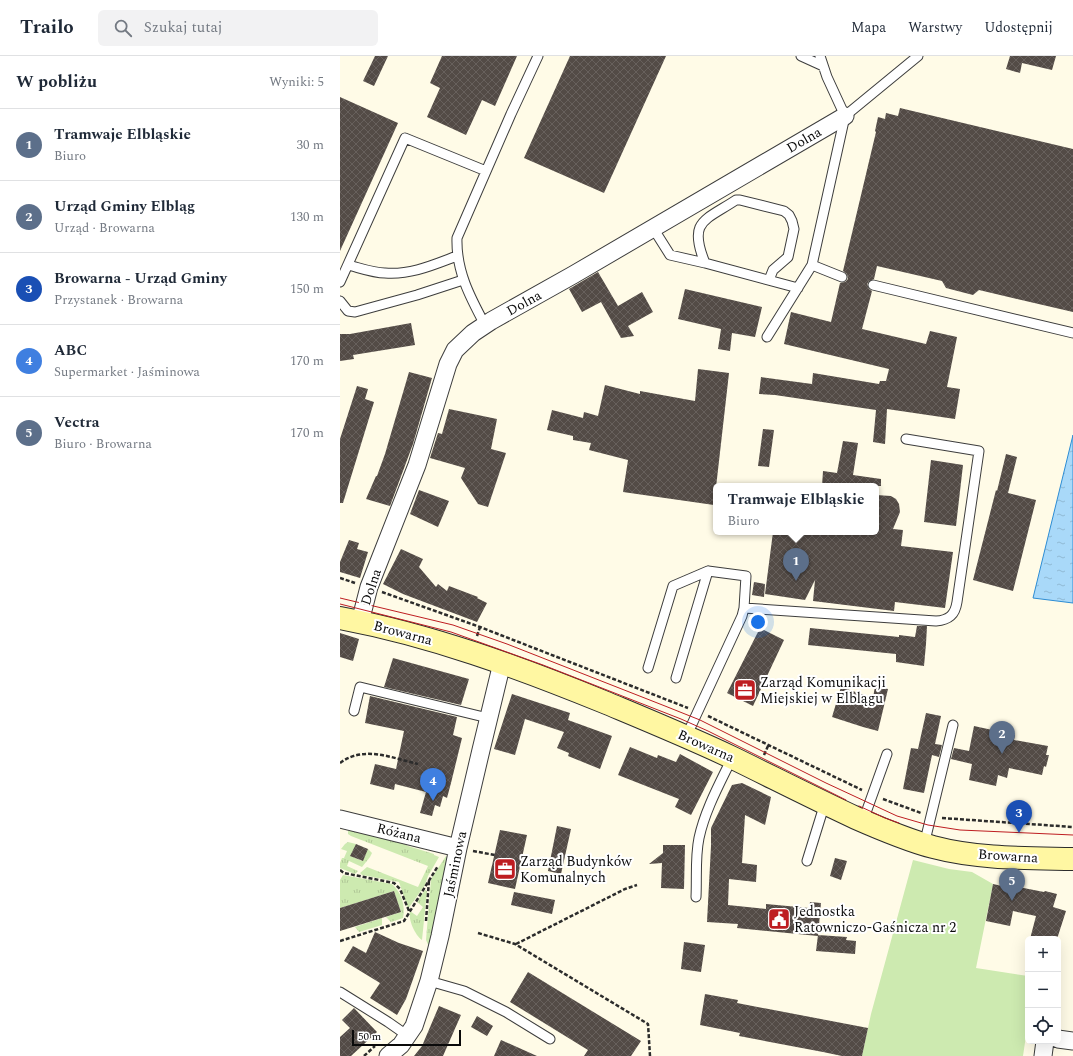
<!DOCTYPE html>
<html lang="pl">
<meta charset="utf-8">
<style>
:root{--surface:#fff;--page:#f2f2f3;--text:#1f2937;--muted:#747a83;--line:#e0e1e3;--accent:#d93025}
body{margin:0;font-family:Spectral,serif;background:var(--page);color:var(--text)}
.controls{position:absolute;right:12px;bottom:12px;display:grid;overflow:hidden;border-radius:6px;box-shadow:0 4px 16px #0002}
.controls button{width:36px;height:36px;display:grid;place-items:center;padding:0;border:0;border-bottom:1px solid var(--line);background:var(--surface);color:var(--text);font:20px sans-serif}
.scale{position:absolute;left:12px;bottom:10px;width:109px;box-sizing:border-box;padding-left:4px;border:2px solid #0a0a0a;border-top:0;font-size:11px;line-height:14px;white-space:nowrap;color:#0a0a0a;-webkit-text-stroke:3px #fff;paint-order:stroke}
.you{position:absolute;left:418px;top:566px;width:14px;height:14px;margin:-10px;border:3px solid #fff;border-radius:50%;background:#1a73e8;box-shadow:0 0 0 6px #1a73e833}
.badge{display:grid;place-items:center;width:26px;height:26px;border-radius:50%;background:var(--accent);color:#fff;font-size:13px;font-weight:700}
.pin{position:absolute;translate:-50% -33px;filter:drop-shadow(0 1px 2px #0008)}
.pin::after{content:'';position:absolute;top:21px;width:14px;height:12px;background:inherit;clip-path:polygon(0 0,100% 0,50% 100%)}
.popup{position:absolute;left:373px;top:427px;width:166px;height:52px;box-sizing:border-box;display:grid;place-content:center;border-radius:6px;background:var(--surface);filter:drop-shadow(0 1px 3px #0005);font-size:13px;white-space:nowrap;color:var(--muted)}
.popup b{font-size:15px;color:var(--text)}
.popup::after{content:'';position:absolute;left:50%;top:100%;margin-left:-8px;border:8px solid transparent;border-top-color:var(--surface)}
.list{margin:0;padding:0;list-style:none}
h2{display:flex;justify-content:space-between;align-items:center;height:52px;margin:0;padding:0 16px;font-size:17px}
h2 small{font-size:13px;font-weight:400;color:var(--muted)}
.list li{display:grid;grid-template-columns:26px 1fr auto;gap:12px;align-items:center;box-sizing:border-box;height:72px;padding:0 16px;border-top:1px solid var(--line)}
.list b{display:block;font-size:15px;white-space:nowrap}
.list p{margin:0;font-size:13px;white-space:nowrap;color:var(--muted)}
.list em{font-size:13px;font-style:normal;color:var(--muted)}
.icon{flex:none;width:22px;height:22px;fill:none;stroke:currentColor;stroke-width:2;stroke-linecap:round;stroke-linejoin:round}
.map{position:relative;flex:none;width:733px;height:1000px;overflow:hidden}
header{display:flex;align-items:center;gap:24px;box-sizing:border-box;height:56px;padding:0 20px;background:var(--surface);border-bottom:1px solid var(--line)}
header strong{font-size:19px}
nav{display:flex;gap:22px;margin-inline-start:auto;font-size:14px}
.search{width:280px;height:36px;background:var(--page);display:flex;align-items:center;gap:10px;box-sizing:border-box;padding:0 14px;border-radius:6px;color:var(--muted);font-size:15px}
main{display:flex}
aside{flex:1;background:var(--surface)}
.map>svg:first-child{display:block}
.grass{fill:url(#grass-tufts)}
.garden{fill:#cdeab0}
.water{fill:url(#water-ripples);stroke:#2d8cd3}
.building{fill:url(#building-cross-hatch)}
.lines{fill:none;stroke-linecap:round;stroke-linejoin:round}
.service-casing{stroke:#3d3d3d;stroke-width:11}
.minor-casing{stroke:#3d3d3d;stroke-width:19}
.secondary-casing{stroke:#2c2c2c;stroke-width:24}
.path{stroke:#2c2c2c;stroke-width:2.5;stroke-dasharray:4 2;stroke-linecap:butt}
.service{stroke:#fff;stroke-width:9}
.minor{stroke:#fff;stroke-width:17}
.secondary{stroke:#fff7a2;stroke-width:22}
.tram{stroke:#be1d21;stroke-width:1}
.labels{text-anchor:middle;dominant-baseline:central;stroke-width:4;stroke-linejoin:round;paint-order:stroke}
.street-label{font-size:14px;fill:#0a0a0a;stroke:#fff}
.poi-label{font-size:14px;fill:#0a0a0a;stroke:#fff;text-anchor:start}
</style>
<header>
<strong>Trailo</strong>
<div class="search"><svg class="icon" aria-label="search" viewBox="0 0 24 24"><circle cx="10" cy="10" r="6"/><path d="M15 15l6 6"/></svg>Szukaj tutaj</div>
<nav><a>Mapa</a><a>Warstwy</a><a>Udostępnij</a></nav>
</header>
<main>
<aside>
<h2>W pobliżu<small>Wyniki: 5</small></h2>
<ul class="list">
<li><span class="badge" style="background:#5c6f8a">1</span><div><b>Tramwaje Elbląskie</b><p>Biuro</p></div><em>30 m</em></li>
<li><span class="badge" style="background:#5c6f8a">2</span><div><b>Urząd Gminy Elbląg</b><p>Urząd · Browarna</p></div><em>130 m</em></li>
<li><span class="badge" style="background:#1a4fb4">3</span><div><b>Browarna - Urząd Gminy</b><p>Przystanek · Browarna</p></div><em>150 m</em></li>
<li><span class="badge" style="background:#3f7fe0">4</span><div><b>ABC</b><p>Supermarket · Jaśminowa</p></div><em>170 m</em></li>
<li><span class="badge" style="background:#5c6f8a">5</span><div><b>Vectra</b><p>Biuro · Browarna</p></div><em>170 m</em></li>
</ul>
</aside>
<div class="map">
<svg width="733" height="1000" viewBox="0 0 733 1000">
<defs>
<pattern id="grass-tufts" width="24" height="20" patternUnits="userSpaceOnUse"><rect width="24" height="20" fill="#cdeab0"/><path d="M3 7l-1-3M5 7V3M7 7l1-3M15 17l-1-3M17 17v-4M19 17l1-3" fill="none" stroke="#afc796"/></pattern>
<pattern id="water-ripples" width="26" height="14" patternUnits="userSpaceOnUse"><rect width="26" height="14" fill="#a9d9f9"/><path d="M2 4q2-2 4 0t4 0M15 11q2-2 4 0t4 0" fill="none" stroke="#90b9d4"/></pattern>
<pattern id="building-cross-hatch" width="8" height="8" patternUnits="userSpaceOnUse"><rect width="8" height="8" fill="#534b46"/><path d="M0 0l8 8M0 8l8-8" fill="none" stroke="#67605c"/></pattern>
</defs>
<rect width="100%" height="100%" fill="#fffbe7"/>
<path class="grass" d="M10,774L57,784L68,790L94,798V799L99,801L88,820L85,829L68,853L59,826L22,819L20,817L27,811L78,831L88,810L11,780L8,778V775Z
M8,786L16,788L11,800L22,805L28,793L32,797L30,801L22,811L9,805L7,810L18,815L15,818L0,812V807L2,802H4L7,795L1,793L5,788Z
M106,800L109,805L90,893L86,884L91,823Z
M3,819L52,828C61,836 66,850 63,862L51,866L46,861L61,856L54,835L0,852V824Z
M85,834L87,835L82,884C75,879 68,864 70,855L77,860L83,851L77,846Z
M42,862V869L19,876L15,871Z"/>
<path class="garden" d="M573,804L609,813L632,816L653,828L636,912L688,920V966L683,1000H522L531,958Z"/>
<path class="water" d="M733,379V547L693,542Z"/>
<path class="building" d="M35,0H48L34,30L23,25Z
M102,0H177L155,50L142,44L126,79L87,61L100,32L90,27Z
M230,0H326L264,137L184,102Z
M670,0H716L712,14L682,7L680,17L666,13Z
M0,41L58,67L0,195Z
M560,52L733,93V256L639,234L633,239L606,232L602,225L537,210L534,223L529,225L527,228L529,233L532,235L522,273L586,288L590,275L617,281L607,331L620,333L615,363L547,353L545,388L533,386L536,354L435,339L419,338L421,321L472,328L473,317L539,328L540,325H546L549,313L444,288L451,256L491,266L500,227L505,226L508,223L507,218L503,215L536,76L535,75L538,61L545,63L546,57L558,60Z
M258,216L278,250L302,236L313,256L288,270L294,280L281,282L261,246L242,256L229,233Z
M345,233L422,251L415,281L392,277L390,295L378,293L381,273L338,263Z
M71,267L75,289L13,299L14,303L0,305V278H10Z
M358,313L389,317L374,449L283,436L288,404L249,394L251,387L233,384V380L207,374L212,354L243,362L244,356L258,360L265,329L300,338V335L355,345Z
M69,316L92,322L73,388L50,450L26,443L36,420H37L45,398Z
M17,330L28,333L25,343L34,346L3,447H0V383Z
M109,353L157,363L151,393L166,397L148,451L138,448L121,422L125,412L90,402L98,377L102,378Z
M423,373L434,374L429,411L418,410Z
M503,385L518,387L513,419L541,423V430H482L483,415L497,417Z
M666,398L677,401L668,437L696,444L673,535L633,524L656,434L657,435Z
M591,404L623,409L616,470L584,466Z
M79,434L109,445L98,471L70,458Z
M536,439L551,440L556,443L559,448L560,456L553,473L563,474L561,490L613,496L605,552L555,546L554,555L473,545L475,524L465,544L425,538L433,476H536Z
M9,484L19,487L17,493L28,496L20,522L0,516V506Z
M61,493L83,503L79,511L96,531L98,528L107,535L109,530L138,541L137,542L147,547L137,566L63,538L43,528Z
M414,526L425,528L424,541L412,539Z
M577,570H587L586,588L584,610L556,606V598L468,589L470,572L559,581V579L575,581Z
M420,572L444,584L413,650L387,637Z
M0,577L19,583L13,605L0,601Z
M53,602L129,623L121,649L44,631Z
M535,630L548,633L538,675L523,671L492,661L501,631L533,642Z
M172,638L230,657L228,664L272,680L260,713L228,700L229,697L217,692L224,676L185,663L175,699L154,693Z
M30,640L117,661L113,679L122,682L111,727L107,742L103,740L100,751L95,749L92,760L80,757L86,736L55,728L54,734L30,728L35,708L56,713L64,675L25,667Z
M586,657L601,660L595,688L602,689L599,701L592,699L584,737L563,733L571,692L578,693Z
M634,670L675,679L674,684L708,690L706,699H709L706,711L704,710L702,719L669,712L667,722L658,719L656,730L629,724L632,708L611,703L614,692L629,695Z
M290,691L317,702L318,699L336,706L340,698L373,716L351,759L335,751L339,743L278,719Z
M402,727L431,741L425,769L405,759L402,807L417,809L416,826L389,823L388,849L426,853V848L469,852L470,846L481,847L478,880L397,872L398,868L367,866L371,790V772L392,729Z
M217,770L231,773L221,818L208,815Z
M160,774L187,779L175,833L148,827Z
M16,788L28,793L23,805L10,800Z
M323,789H345L344,833L321,832L322,807L309,808L323,797Z
M495,802L507,805L501,824L490,820Z
M653,828L662,830L663,828L704,836L705,835L717,838L713,851L726,855L717,883L705,880L704,883H690L696,860L673,855L670,870L646,865Z
M54,835L61,856L0,875V852Z
M174,836L215,844L212,858L171,849Z
M35,876L59,887L83,895L66,943L57,959L30,942L40,927L4,905L13,890L26,897Z
M478,879L507,881L506,884L516,885L515,898L476,895Z
M344,886L365,889L361,916L341,913Z
M188,916L301,985L291,1000H244L248,994L170,946Z
M365,938L398,944L397,947L528,972L522,1000H502L483,996L399,980L400,977L360,969Z
M99,950L121,959L103,1000H74L82,990Z
M14,952L37,976L11,1000H0V981L10,972L2,964Z
M137,960L153,970L147,980L131,971Z
M161,984L197,1000H154Z"/>
<g class="lines">
<g class="service-casing">
<path id="service" d="M461,0L483,10
M505,60L578,0
M313,172L330,199L365,207L458,232
M365,207C348,165 364,165 396,144H400L444,155L449,159L452,165L454,173L448,201L433,214L429,224
M8,209C20,212 33,217 45,217C71,219 93,209 117,200
M472,209L502,221
M0,226L65,82L146,115
M533,229L733,277
M0,245L8,255L15,256L77,239L123,224
M145,269C130,241 116,215 117,182L171,58L198,0
M427,281L472,209L505,60L487,21L480,0
M308,612L333,530L368,515L406,520L404,552
M336,622L368,515
M14,655L20,631L148,662
M346,681L402,560L404,552L596,565C609,564 615,559 617,546L639,395L566,383
M523,765L547,698
M584,789L613,669
M467,805L485,747
M356,841C357,822 355,801 359,782C365,754 380,727 392,702
M89,925L124,935L166,956L210,983
M0,936L48,966L68,980"/>
</g>
<g class="minor-casing">
<path id="minor" d="M20,566L29,531L77,409L108,308L115,294L133,277L151,265L233,219L505,60
M0,763L118,792
M718,983L733,985
M48,1000L61,989L74,970L89,925L100,880L118,792L141,694L162,607
M703,1000L705,985"/>
</g>
<g class="secondary-casing">
<path id="secondary" d="M0,562C91,579 178,611 264,646C307,664 351,682 393,702C434,722 475,743 516,762C541,773 567,784 593,791C638,803 687,802 733,803"/>
</g>
<path class="path" d="M0,522L15,527
M42,536L140,571L348,652
M137,580L140,571
M368,660L522,734
M424,699L428,690
M0,707C24,689 52,702 78,708
M543,743L581,757
M602,762L733,771
M133,795L155,799
M0,814L4,817L54,827L60,833L69,855
M86,865L89,824
M138,877L175,888L308,968L310,1000
M0,885L64,865L98,810
M176,888L285,833L297,829
M24,1000L35,990"/>
<use href="#service" class="service"/>
<use href="#minor" class="minor"/>
<use href="#secondary" class="secondary"/>
<path class="tram" d="M0,542L113,569L167,588L325,650L360,664L486,727L557,760L588,769L620,774L733,779
M0,548L111,576L203,609L341,663L368,675L506,744
M519,750L545,762L559,767"/>
</g>
<defs>
<g id="office-square" transform="scale(1.15)"><rect x="-9" y="-9" width="18" height="18" rx="4" fill="#be1d21" stroke="#fff"/><path d="M-6-3h4V-5.5h4V-3h4V5H-6ZM-1-4.5V-3h2v-1.5ZM-6 0V1H6V0Z" fill="#fff"/></g>
<g id="civic-square" transform="scale(1.15)"><rect x="-9" y="-9" width="18" height="18" rx="4" fill="#be1d21" stroke="#fff"/><path d="M-.6-6.5H3V-4.5H.6V-3L4-1V1h2V6H-6V1h2V-1L-.6-3ZM-1.2 2.5V6h2.4V2.5Z" fill="#fff"/></g>
</defs>
<g fill-rule="evenodd">
<use href="#office-square" x="405" y="634"/>
<use href="#office-square" x="165" y="813"/>
<use href="#civic-square" x="439" y="863"/>
</g>
<g class="labels">
<g class="street-label">
<text transform="translate(464 84) rotate(-30)">Dolna</text>
<text transform="translate(184 247) rotate(-29)">Dolna</text>
<text transform="translate(31 531) rotate(-71)">Dolna</text>
<text transform="translate(63 577) rotate(15)">Browarna</text>
<text transform="translate(366 690) rotate(24)">Browarna</text>
<text transform="translate(59 777) rotate(14)">Różana</text>
<text transform="translate(668 800) rotate(4)">Browarna</text>
<text transform="translate(115 808) rotate(-78)">Jaśminowa</text>
</g>
<g class="poi-label">
<text x="420" y="626">Zarząd Komunikacji<tspan x="420" dy="16">Miejskiej w Elblągu</tspan></text>
<text x="180" y="805">Zarząd Budynków<tspan x="180" dy="16">Komunalnych</tspan></text>
<text x="454" y="855">Jednostka<tspan x="454" dy="16">Ratowniczo-Gaśnicza nr 2</tspan></text>
</g>
</g>
</svg>
<div class="controls">
<button>+</button>
<button>−</button>
<button><svg class="icon" aria-label="locate" viewBox="0 0 24 24"><circle cx="12" cy="12" r="6"/><path d="M12 2v4M12 18v4M2 12h4M18 12h4"/></svg></button>
</div>
<div class="scale">50 m</div>
<div class="you"></div>
<div class="pin badge" style="left:456px;top:525px;background:#5c6f8a">1</div>
<div class="popup"><b>Tramwaje Elbląskie</b>Biuro</div>
<div class="pin badge" style="left:662px;top:698px;background:#5c6f8a">2</div>
<div class="pin badge" style="left:679px;top:777px;background:#1a4fb4">3</div>
<div class="pin badge" style="left:93px;top:745px;background:#3f7fe0">4</div>
<div class="pin badge" style="left:672px;top:845px;background:#5c6f8a">5</div>
</div>
</main>
